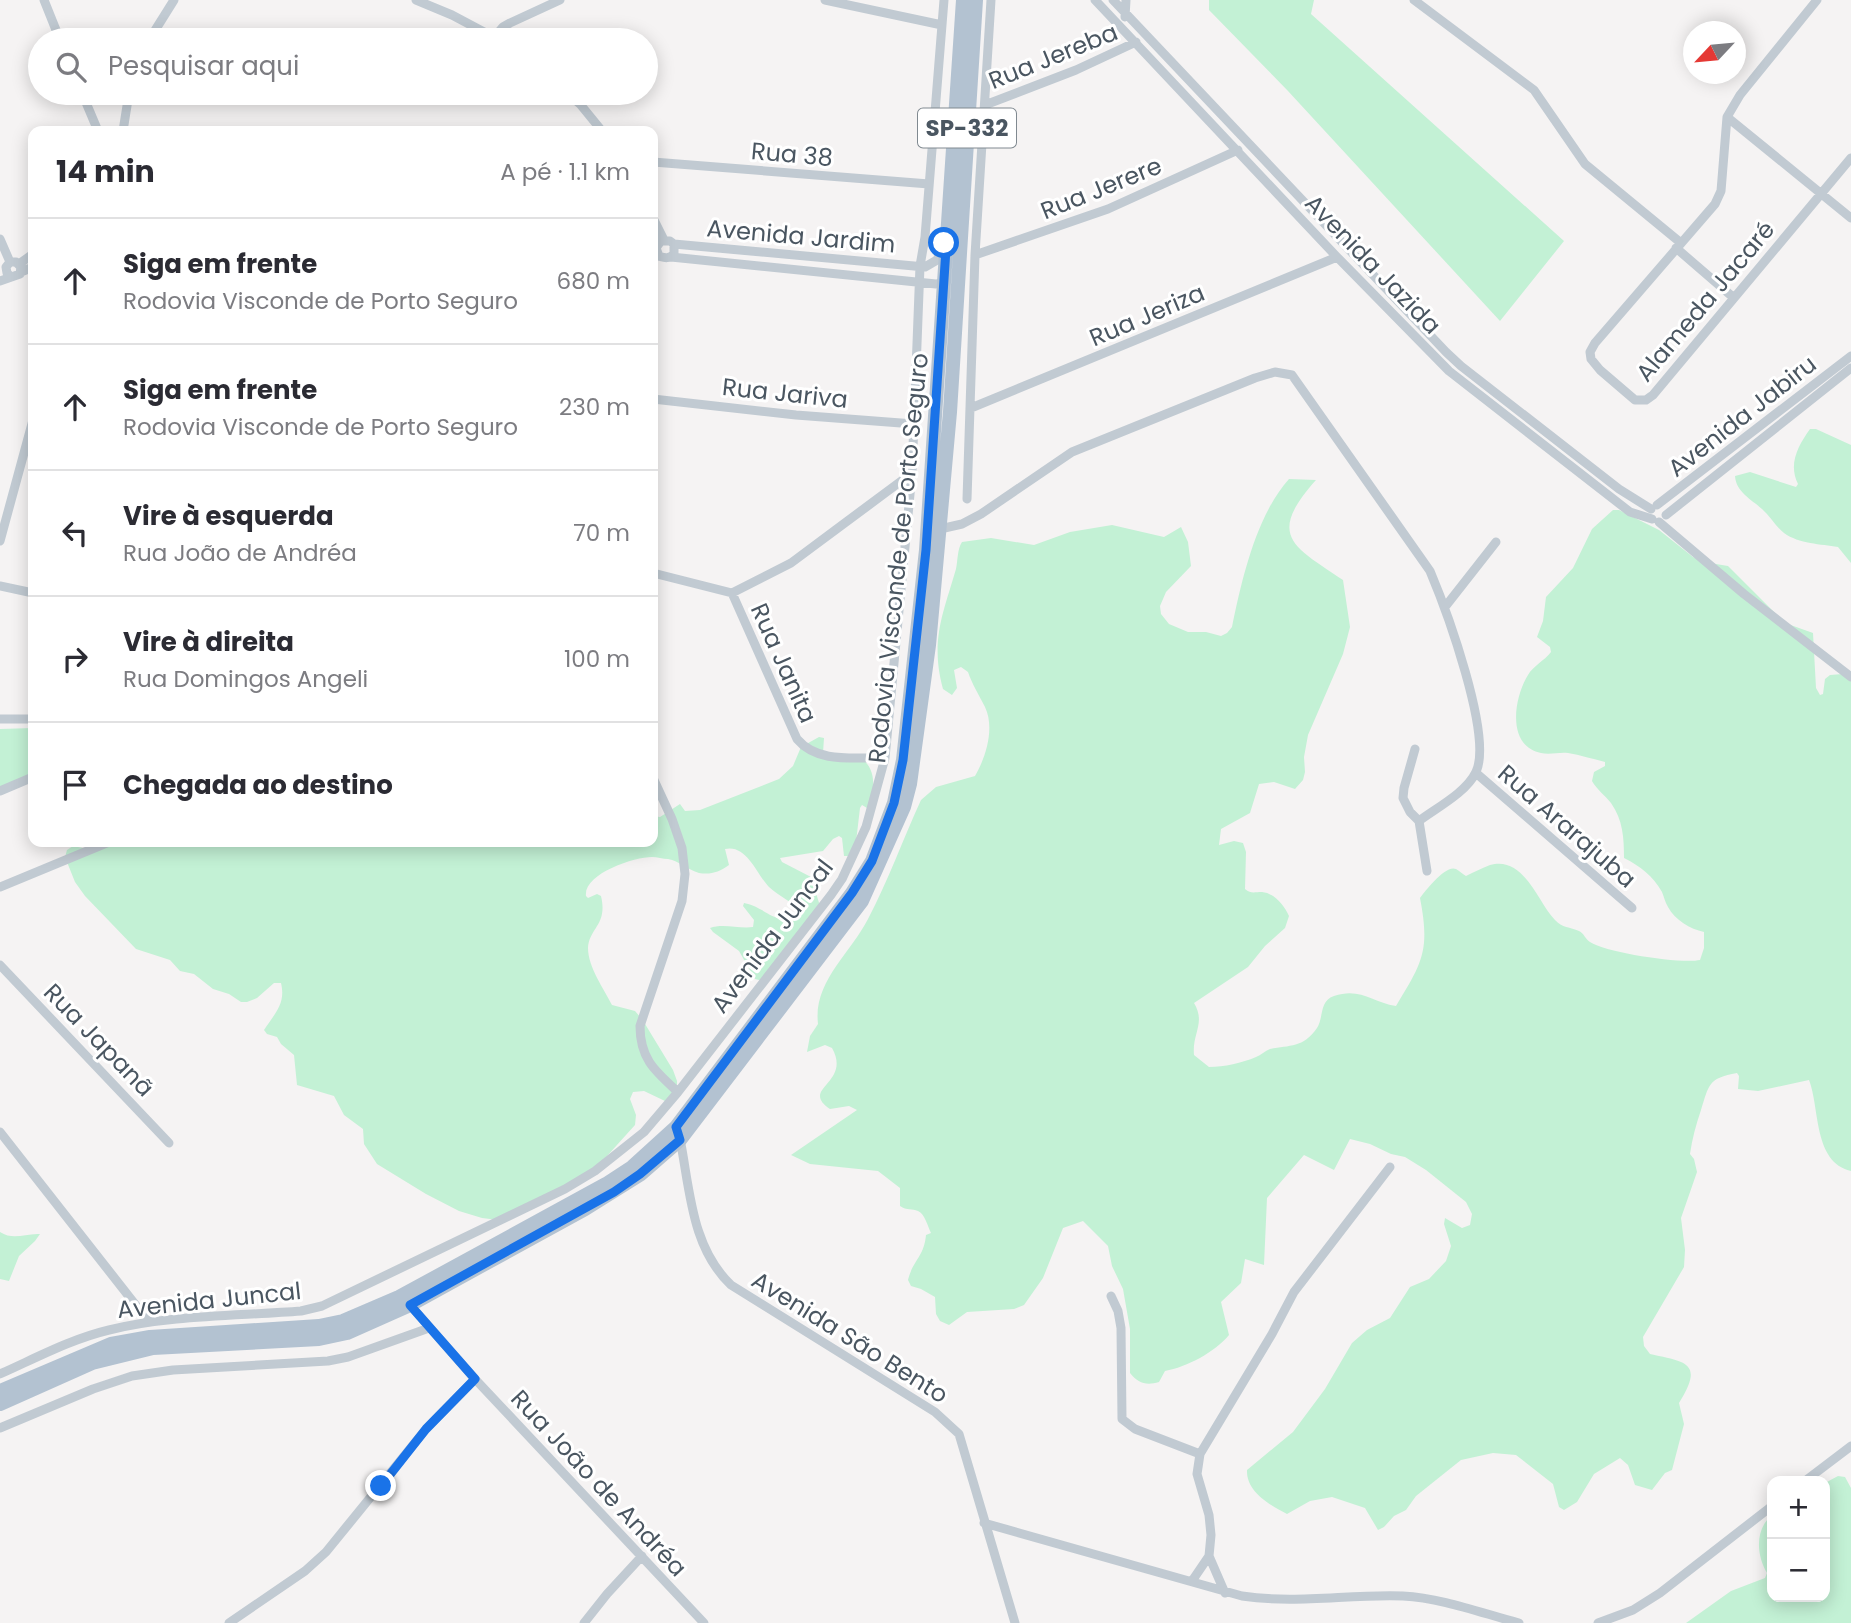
<!DOCTYPE html>
<html lang="pt">
<meta charset="utf-8">
<style>
:root{--surface:#fff;--page:#f2f2f3;--text:#2b2b33;--muted:#7c7c81;--line:#e1e1e2}
body{margin:0;font-family:Poppins,sans-serif;background:var(--page);color:var(--text)}
.controls{position:absolute;right:21px;bottom:21px;display:grid;overflow:hidden;border-radius:14px;box-shadow:0 4px 18px #0003}
.controls button{width:63px;height:63px;display:grid;place-items:center;padding:0;border:0;border-bottom:2px solid var(--line);background:var(--surface);color:var(--text);font:35px sans-serif}
.compass{position:absolute;left:1683px;top:21px;width:63px;height:63px;border-radius:50%;background:var(--surface);box-shadow:0 4px 18px #0003;rotate:244deg}
.stop{position:absolute;width:21px;height:21px;margin:-16px;border:5px solid #1a73e8;border-radius:50%;background:#fff}
.stop.end{background:#1a73e8;border-color:#fff;box-shadow:0 2px 7px #0008}
.list{margin:0;padding:0;list-style:none}
h2{display:flex;justify-content:space-between;align-items:center;height:91px;margin:0;padding:0 28px;font-size:30px}
h2 small{font-size:23px;font-weight:400;color:var(--muted)}
.list li{display:grid;grid-template-columns:46px 1fr auto;gap:21px;align-items:center;box-sizing:border-box;height:126px;padding:0 28px;border-top:2px solid var(--line)}
.list b{display:block;font-size:26px;white-space:nowrap}
.list p{margin:0;font-size:23px;white-space:nowrap;color:var(--muted)}
.list em{font-size:23px;font-style:normal;color:var(--muted)}
.icon{flex:none;width:38px;height:38px;fill:none;stroke:currentColor;stroke-width:2;stroke-linecap:round;stroke-linejoin:round}
.map{position:relative;flex:none;width:1851px;height:1623px;overflow:hidden}
.search{position:absolute;background:var(--surface);box-shadow:0 4px 18px #0003;left:28px;top:28px;width:630px;height:77px;display:flex;align-items:center;gap:18px;box-sizing:border-box;padding:0 24px;border-radius:38px;color:var(--muted);font-size:26px}
.panel{position:absolute;background:var(--surface);box-shadow:0 4px 18px #0003;left:28px;top:126px;width:630px;height:721px;border-radius:14px}
.map>svg:first-child{display:block}
.green{fill:#c3f1d5}
.lines{fill:none;stroke-linecap:round;stroke-linejoin:round}
.minor{stroke:#c1cad2;stroke-width:9}
.primary{stroke:#b3c2d1;stroke-width:14}
.route{stroke:#1a73e8;stroke-width:9}
.labels{text-anchor:middle;dominant-baseline:central;stroke-width:6;stroke-linejoin:round;paint-order:stroke}
.shield{fill:#fff;stroke:#808990;stroke-width:2}
.shield-label{font-size:23px;font-weight:bold;fill:#4a5661}
.street-label{font-size:24px;fill:#4a5661;stroke:#fff}
</style>
<div class="map">
<svg width="1851" height="1623" viewBox="0 0 1851 1623">
<rect width="100%" height="100%" fill="#f5f3f3"/>
<path class="green" d="M1209,0H1314L1311,14L1564,241L1500,321L1288,91L1209,10Z
M1810,429H1816L1851,445V563L1838,547C1821,544 1799,544 1784,533C1776,527 1770,516 1762,509C1751,499 1736,492 1735,476L1750,472L1796,487L1798,484C1788,464 1798,446 1810,429Z
M1289,479L1316,480C1266,536 1293,546 1343,580L1350,627L1343,654L1308,735L1304,757L1305,772L1303,780L1295,789L1274,782L1259,784L1250,813L1221,829L1219,845L1234,841L1243,843L1246,852L1245,889C1251,894 1254,892 1262,892C1274,893 1284,905 1289,916L1285,928L1265,946L1248,967L1194,1003C1206,1023 1192,1033 1194,1055L1209,1067C1224,1067 1242,1063 1256,1057C1261,1055 1265,1051 1270,1049C1290,1045 1303,1048 1317,1028C1324,1017 1319,1001 1334,996C1360,987 1372,1002 1396,1006C1423,962 1430,950 1420,898C1425,891 1446,864 1456,869C1460,871 1462,874 1466,876C1474,872 1482,868 1490,865C1524,855 1538,903 1555,920C1562,928 1570,927 1579,931C1584,933 1585,939 1590,942C1607,953 1681,964 1700,960L1704,948V932C1690,929 1675,920 1668,907C1665,902 1664,897 1662,892C1653,876 1640,866 1624,858C1624,838 1623,820 1611,803C1605,795 1597,790 1592,781L1594,772L1605,766V762C1593,759 1580,755 1568,753C1559,752 1550,755 1541,753C1506,746 1514,697 1528,675C1533,666 1544,661 1551,652L1550,647L1537,637L1543,621L1546,597L1573,568L1592,529L1613,510H1619L1659,530L1693,557L1704,562L1728,566L1785,623L1813,633L1816,688L1820,695L1823,694L1825,679L1830,675L1843,674L1851,676V1171C1813,1162 1820,1108 1809,1080L1758,1091L1738,1089L1739,1076L1737,1073C1708,1078 1709,1085 1701,1110C1696,1125 1692,1139 1690,1154L1694,1159L1697,1172L1681,1218L1685,1250L1684,1267L1643,1337L1644,1346L1650,1354C1687,1362 1704,1363 1679,1403L1684,1424L1672,1470L1665,1473L1652,1490L1635,1485L1628,1465L1620,1458L1594,1474L1577,1502L1564,1510L1559,1507L1553,1484L1516,1455L1493,1453L1461,1460L1416,1496L1406,1510L1394,1516L1384,1527L1378,1530L1365,1508L1332,1497L1310,1501L1287,1514C1270,1505 1246,1492 1247,1470L1293,1432L1325,1389L1352,1343L1367,1330L1390,1318L1410,1287L1429,1279L1446,1261L1451,1246L1444,1224L1445,1218L1462,1228L1470,1225L1472,1214L1466,1202L1426,1170L1405,1157L1391,1154L1370,1144L1350,1139L1334,1170L1304,1155L1267,1198L1264,1265L1245,1259L1241,1283L1221,1302L1229,1335C1215,1352 1187,1367 1165,1371L1159,1382C1146,1386 1138,1383 1130,1373V1329L1123,1289L1112,1266L1108,1246L1083,1221L1063,1228L1043,1278L1024,1305L1014,1309L967,1312L949,1325L940,1321L936,1314L935,1297L921,1289L911,1286L908,1280C913,1260 924,1257 926,1235L931,1233C928,1227 925,1214 918,1211C912,1208 907,1211 900,1206V1188L878,1171L810,1164L791,1155L857,1110L849,1106L830,1109C799,1088 852,1084 832,1048L825,1045L807,1052L810,1036L818,1024C813,982 850,954 868,919C888,881 903,839 921,800L936,787L975,776C986,757 995,728 985,707C979,695 972,684 968,672L961,667L954,670L957,688L952,695L943,689C930,641 943,614 956,569C958,560 957,550 962,542L991,538L1034,545L1070,532L1112,525L1164,537L1181,527L1188,542L1191,566L1166,592L1160,606L1161,614L1169,624L1188,632H1206L1221,636L1227,633L1232,627C1242,579 1256,516 1289,479Z
M33,728V776L0,790V729Z
M819,737L824,738L823,753C834,755 854,754 863,760C877,770 875,795 867,808L862,805L860,808L856,842L848,856H844L842,838L839,836L833,839L823,851L780,858L782,862L811,877L820,906L763,981L755,979L739,951L713,932L710,928C723,923 739,929 753,927L754,920L743,906L744,903C765,907 770,922 794,919L801,911C791,901 779,896 769,887C757,875 747,844 725,849L729,865C719,872 711,875 699,873C688,870 679,861 668,859C663,859 657,857 652,857C634,857 583,874 586,896L588,898L597,894L601,896C608,925 589,928 588,948C588,967 604,989 612,1005L635,1011L642,1019L673,1070L677,1081V1093L665,1101L644,1091L633,1092L630,1099L636,1115L635,1125L598,1166L545,1203L498,1220L482,1218L459,1211L426,1194L377,1164L364,1144L363,1129L344,1115L334,1096L297,1085L294,1055L281,1044L277,1037L267,1034L264,1030C275,1013 286,1004 281,983H274L257,998L247,1002H241L229,994L213,989L194,974L180,971L170,960L136,949L85,896L75,882L65,857L67,850L73,846L93,850L109,842H653V816L660,817L680,804L685,811L700,810L779,779L793,766L801,747Z
M0,1232C14,1241 25,1233 40,1234L35,1241L19,1256L9,1281L0,1279Z
M1838,1476L1845,1477L1851,1488V1623H1686L1731,1591L1765,1578L1767,1573C1756,1554 1755,1529 1772,1515V1597H1825V1483Z"/>
<g class="lines">
<path class="minor" d="M44,0L60,40
M416,0L452,15L499,40
M825,0L942,25
M1095,0L1337,257L1449,371L1630,512L1652,519
M1113,0L1446,352L1461,366L1619,489L1651,509
M1414,0L1534,90L1585,164L1681,243
M1817,0L1740,95L1727,117L1721,191L1715,204L1595,343L1590,352L1591,359L1600,370L1635,400H1646L1653,395L1851,158
M1125,17L1126,0
M149,40L174,0
M492,40L503,27L510,23L560,0
M82,93L98,131
M567,93L580,104L602,131
M985,105L1076,70L1136,42
M1727,117L1851,218
M123,131L129,93
M653,162L929,184
M653,218L664,240
M0,239L10,262
M674,244L925,267L937,260L943,245
M1676,248L1734,298
M653,255C662,256 667,261 674,254V244L670,241H661L656,248L659,256
M975,255L1108,209L1238,150
M671,257L936,284L944,282
M19,264L33,254
M21,272L33,267
M0,281L20,274L21,267L16,262H10L6,267L7,273L11,277
M653,399L796,415L914,424
M971,408L1337,257
M967,499L975,255L991,0
M1657,505L1851,356
M1666,515L1851,368
M1659,522L1744,594L1851,677
M940,529L962,524L981,514L1072,452L1255,378L1275,372L1292,375L1430,571C1446,609 1493,736 1476,772C1466,793 1436,808 1419,821
M0,541L33,420
M653,573L732,593L791,563L912,473
M0,586L33,593
M732,593L797,739C818,764 855,757 885,758
M1445,607L1496,542
M0,719H33
M1415,749L1404,788L1403,798L1410,812L1419,821L1427,871
M1476,773L1632,908
M653,778L672,819L682,848L685,874L682,901L640,1026C640,1059 655,1071 678,1092
M0,791L33,777
M0,887L109,842
M0,965L169,1143
M0,1132L149,1322
M680,1139C690,1189 691,1247 731,1285L935,1412L959,1434L1015,1623
M1111,1296L1118,1311L1121,1328L1122,1419L1135,1429L1200,1454
M410,1305L475,1379L704,1623
M0,1374C36,1358 71,1339 109,1330C168,1315 239,1316 301,1311L322,1306L565,1189L595,1171L644,1132L678,1092L831,895L842,879L866,827L885,758L912,473L920,266L925,237L944,0
M0,1428L93,1389L132,1376L173,1370L328,1361L348,1357L429,1328
M1805,1481L1851,1446
M984,1523L1242,1596C1297,1604 1348,1594 1403,1596C1442,1598 1481,1613 1519,1623
M1209,1556L1225,1593
M1192,1581L1209,1556L1211,1535L1209,1515L1197,1474L1200,1454L1272,1334L1294,1292L1390,1167
M229,1623L305,1571L326,1552L426,1429L475,1379
M584,1623L607,1594L642,1556
M1598,1623L1633,1610L1660,1593L1772,1506"/>
<path class="primary" d="M0,1391L111,1344L150,1337L319,1326L343,1321L399,1297L606,1184L632,1167L676,1127L852,893L872,861L894,803L903,760L926,550L963,0
M0,1404L92,1363L153,1348L319,1339L347,1333L410,1305L585,1209L641,1174L680,1140L862,901L904,807L910,784L929,645L950,412L976,0"/>
</g>
<g class="lines">
<path class="route" d="M381,1486L426,1429L475,1379L410,1305L614,1192L640,1174L680,1140L676,1127L852,893L872,861L894,803L903,760L926,550L947,234L944,243"/>
</g>
<g class="labels">
<rect class="shield" x="918" y="108.5" width="98" height="39" rx="5"/>
<g class="shield-label">
<text x="967" y="128">SP-332</text>
</g>
<g class="street-label">
<text transform="translate(1053 56) rotate(-22)">Rua Jereba</text>
<text transform="translate(792 154) rotate(5)">Rua 38</text>
<text transform="translate(1101 188) rotate(-22)">Rua Jerere</text>
<text transform="translate(801 236) rotate(5)">Avenida Jardim</text>
<text transform="translate(1373 264) rotate(46)">Avenida Jazida</text>
<text transform="translate(1705 301) rotate(-50)">Alameda Jacaré</text>
<text transform="translate(1147 315) rotate(-23)">Rua Jeriza</text>
<text transform="translate(785 393) rotate(6)">Rua Jariva</text>
<text transform="translate(1742 416) rotate(-38)">Avenida Jabiru</text>
<text transform="translate(898 558) rotate(-84)">Rodovia Visconde de Porto Seguro</text>
<text transform="translate(784 663) rotate(66)">Rua Janita</text>
<text transform="translate(1567 826) rotate(41)">Rua Ararajuba</text>
<text transform="translate(772 936) rotate(-53)">Avenida Juncal</text>
<text transform="translate(99 1040) rotate(46)">Rua Japanã</text>
<text transform="translate(209 1300) rotate(-6)">Avenida Juncal</text>
<text transform="translate(850 1337) rotate(32)">Avenida São Bento</text>
<text transform="translate(599 1483) rotate(47)">Rua João de Andréa</text>
</g>
</g>
</svg>
<div class="controls">
<button>+</button>
<button>−</button>
</div>
<svg class="compass" viewBox="-18 -18 36 36"><path d="M0-13l5 13h-10z" fill="#e53935"/><path d="M0 13l5-13h-10z" fill="#7c7c81"/></svg>
<div class="stop" style="left:944px;top:243px"></div>
<div class="stop end" style="left:381px;top:1486px"></div>
<div class="search"><svg class="icon" aria-label="search" viewBox="0 0 24 24"><circle cx="10" cy="10" r="6"/><path d="M15 15l6 6"/></svg>Pesquisar aqui</div>
<section class="panel">
<h2>14 min<small>A pé · 1.1 km</small></h2>
<ul class="list">
<li><svg class="icon" aria-label="ahead" viewBox="0 0 24 24"><path d="M12 20V5M6 11l6-6 6 6"/></svg><div><b>Siga em frente</b><p>Rodovia Visconde de Porto Seguro</p></div><em>680 m</em></li>
<li><svg class="icon" aria-label="ahead" viewBox="0 0 24 24"><path d="M12 20V5M6 11l6-6 6 6"/></svg><div><b>Siga em frente</b><p>Rodovia Visconde de Porto Seguro</p></div><em>230 m</em></li>
<li><svg class="icon" aria-label="left" viewBox="0 0 24 24"><path d="M17 20v-9H6M10 6l-5 5 5 5"/></svg><div><b>Vire à esquerda</b><p>Rua João de Andréa</p></div><em>70 m</em></li>
<li><svg class="icon" aria-label="right" viewBox="0 0 24 24"><path d="M7 20v-9h11M14 6l5 5-5 5"/></svg><div><b>Vire à direita</b><p>Rua Domingos Angeli</p></div><em>100 m</em></li>
<li><svg class="icon" aria-label="arrive" viewBox="0 0 24 24"><path d="M6 21V4h12l-3 4 3 4H6"/></svg><div><b>Chegada ao destino</b></div></li>
</ul>
</section>
</div>
